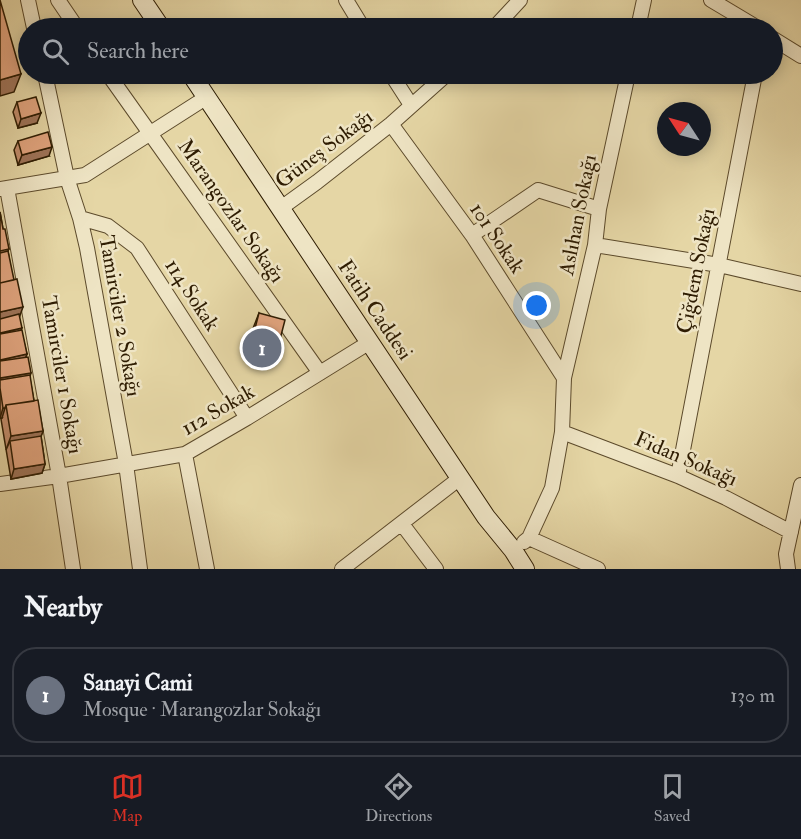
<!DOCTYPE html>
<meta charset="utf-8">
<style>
:root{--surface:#171b24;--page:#242831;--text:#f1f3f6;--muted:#9ea1a6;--line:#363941;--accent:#d93025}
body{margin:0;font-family:"IM FELL Double Pica",serif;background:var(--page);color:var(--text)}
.compass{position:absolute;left:657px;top:102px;width:54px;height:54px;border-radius:50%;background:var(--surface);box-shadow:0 3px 15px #0003;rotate:306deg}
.you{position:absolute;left:537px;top:306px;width:21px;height:21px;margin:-15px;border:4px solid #fff;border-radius:50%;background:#1a73e8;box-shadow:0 0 0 9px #1a73e833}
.badge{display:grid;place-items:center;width:39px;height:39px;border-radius:50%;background:var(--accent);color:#fff;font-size:20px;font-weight:700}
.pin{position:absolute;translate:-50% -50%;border:3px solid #fff;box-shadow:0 2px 6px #0006}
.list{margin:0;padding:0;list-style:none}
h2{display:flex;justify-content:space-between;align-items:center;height:78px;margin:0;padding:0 24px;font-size:26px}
h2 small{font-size:20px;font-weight:400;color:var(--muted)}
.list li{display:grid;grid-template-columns:39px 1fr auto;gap:18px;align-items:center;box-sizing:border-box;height:96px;margin:0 12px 12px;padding:0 12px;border:2px solid var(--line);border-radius:24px}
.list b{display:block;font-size:22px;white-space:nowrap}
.list p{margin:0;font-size:20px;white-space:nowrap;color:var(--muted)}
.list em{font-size:20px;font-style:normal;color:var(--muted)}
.icon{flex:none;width:33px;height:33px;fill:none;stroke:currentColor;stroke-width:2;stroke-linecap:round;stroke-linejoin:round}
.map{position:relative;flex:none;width:801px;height:569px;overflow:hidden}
.search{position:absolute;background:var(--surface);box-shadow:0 3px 15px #0003;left:18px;right:18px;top:18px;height:66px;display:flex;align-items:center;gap:15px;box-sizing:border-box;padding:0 21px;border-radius:33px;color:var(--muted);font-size:22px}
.sheet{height:186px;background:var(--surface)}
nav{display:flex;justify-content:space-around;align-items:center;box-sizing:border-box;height:84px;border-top:2px solid var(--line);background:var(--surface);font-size:16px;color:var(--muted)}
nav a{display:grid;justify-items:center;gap:3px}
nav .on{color:var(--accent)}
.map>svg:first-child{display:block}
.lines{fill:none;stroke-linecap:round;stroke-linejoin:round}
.street-casing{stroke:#5c4a2b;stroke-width:16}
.secondary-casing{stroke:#2e1c02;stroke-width:20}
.street{stroke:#eee4c4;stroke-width:14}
.secondary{stroke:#eee4c4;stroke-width:18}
.wall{fill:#c28d6c;stroke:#2e1c02;stroke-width:1.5}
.shaded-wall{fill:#9e7358;stroke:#2e1c02;stroke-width:1.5}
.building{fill:#e1a47e;stroke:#2e1c02;stroke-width:1.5}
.labels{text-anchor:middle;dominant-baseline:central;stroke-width:5;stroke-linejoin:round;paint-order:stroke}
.street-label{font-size:21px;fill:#2e1c02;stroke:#eee4c4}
</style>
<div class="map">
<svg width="801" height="569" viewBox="0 0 801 569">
<rect width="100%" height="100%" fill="#e5d6a5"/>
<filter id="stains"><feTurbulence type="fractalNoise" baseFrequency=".00333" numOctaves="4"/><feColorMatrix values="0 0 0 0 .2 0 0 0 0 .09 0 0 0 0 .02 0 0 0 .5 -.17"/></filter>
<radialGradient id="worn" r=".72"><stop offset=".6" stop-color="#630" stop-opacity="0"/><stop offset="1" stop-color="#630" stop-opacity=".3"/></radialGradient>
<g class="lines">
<g class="street-casing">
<path id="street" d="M28,0L34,28
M58,0L77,28
M346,0L363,28
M711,0L758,28
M494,28L520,0
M638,28L644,0
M772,38L801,56
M45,74L67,178L80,218L87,248L126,464L140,569
M108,74L320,373
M391,74L411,105
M391,124L472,235L564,378
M7,188L59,476L73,569
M0,189L85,175L207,97
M281,208L317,182L391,124L447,74
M80,218L108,226L137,248L247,418
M472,235L538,190L599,209
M595,245L719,265L801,284
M562,432L678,476L726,498L791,532
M185,454L207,569
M678,476L755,74
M0,484L59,476L185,454L247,418L370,342
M402,524L436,569
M529,538L552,488L562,432L564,378L595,245L599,209L628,74
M524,542L529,538L598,569
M342,569L460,478
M788,569L786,554L801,485"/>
</g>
<g class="secondary-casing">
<path id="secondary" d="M142,0L161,28
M191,74L486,517L513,550L525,569"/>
</g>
<use href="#street" class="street"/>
<use href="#secondary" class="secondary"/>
</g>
<path class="wall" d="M17,102L37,123L18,128L13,112Z
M18,141L49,156L18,165L14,150Z
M0,212L3,229L9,249L8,251L21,330L27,354L26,357L34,401L43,431L41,436L45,464L42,473L11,479L1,419L2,418H0Z
M259,313L278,347L272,365L245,358L252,331Z"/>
<path class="shaded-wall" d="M21,74L14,92L0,96V80Z
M41,113L37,123L18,128L21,119Z
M52,147L49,156L18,165L22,155Z
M23,307L18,321L0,325V312Z
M22,328L18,337L0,341V333Z
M27,354L23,364L0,368V360Z
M31,373L28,382L0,387V378Z
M3,408H5L2,418H0Z
M43,431L38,445L10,441L6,450L11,436Z
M45,464L42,473L11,479L14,469Z"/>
<path class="building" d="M0,0L21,74L0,80Z
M36,97L41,113L21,119L17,102Z
M48,132L52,147L22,155L18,141Z
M0,212L3,229H5L9,249L0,251Z
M8,251L14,280L0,283V253Z
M17,279L23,307L0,312V283Z
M259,313L285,320L278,347L252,340Z
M19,314L22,328L0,333V319Z
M22,330L27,354L0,360V334Z
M28,357L31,373L0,378V361Z
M30,375L34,401L6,405L5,408H3L0,388V380Z
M38,400L43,431L11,436L6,405Z
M41,436L45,464L14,469L10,441Z"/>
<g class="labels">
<g class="street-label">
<text transform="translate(324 149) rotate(-37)">Güneş Sokağı</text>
<text transform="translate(231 211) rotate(55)">Marangozlar Sokağı</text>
<text transform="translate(578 215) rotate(-79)">Aslıhan Sokağı</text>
<text transform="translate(497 238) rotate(56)">101 Sokak</text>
<text transform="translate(696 271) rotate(-79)">Çiğdem Sokağı</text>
<text transform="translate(192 295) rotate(57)">114 Sokak</text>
<text transform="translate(375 310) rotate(56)">Fatih Caddesi</text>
<text transform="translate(120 316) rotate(80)">Tamirciler 2 Sokağı</text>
<text transform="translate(62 375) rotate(80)">Tamirciler 1 Sokağı</text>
<text transform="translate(218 410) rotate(-30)">112 Sokak</text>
<text transform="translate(686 459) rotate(23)">Fidan Sokağı</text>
</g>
</g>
<rect width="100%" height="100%" filter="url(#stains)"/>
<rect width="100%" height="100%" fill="url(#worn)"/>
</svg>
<svg class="compass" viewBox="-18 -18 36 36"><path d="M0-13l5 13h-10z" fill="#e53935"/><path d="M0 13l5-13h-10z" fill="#9ea1a6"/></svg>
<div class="you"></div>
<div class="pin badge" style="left:262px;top:348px;background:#6b7280">1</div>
<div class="search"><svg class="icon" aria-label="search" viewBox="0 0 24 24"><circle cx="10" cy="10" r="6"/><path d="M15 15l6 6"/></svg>Search here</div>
</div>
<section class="sheet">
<h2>Nearby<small></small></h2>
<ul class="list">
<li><span class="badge" style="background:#6b7280">1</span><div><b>Sanayi Cami</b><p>Mosque · Marangozlar Sokağı</p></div><em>130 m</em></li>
</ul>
</section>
<nav>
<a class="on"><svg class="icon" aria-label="map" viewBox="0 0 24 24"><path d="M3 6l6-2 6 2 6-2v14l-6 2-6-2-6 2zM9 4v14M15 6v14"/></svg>Map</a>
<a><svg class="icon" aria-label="directions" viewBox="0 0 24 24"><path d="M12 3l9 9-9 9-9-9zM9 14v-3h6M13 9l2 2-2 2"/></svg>Directions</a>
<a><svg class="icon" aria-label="saved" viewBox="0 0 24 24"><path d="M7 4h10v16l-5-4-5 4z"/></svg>Saved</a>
</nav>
